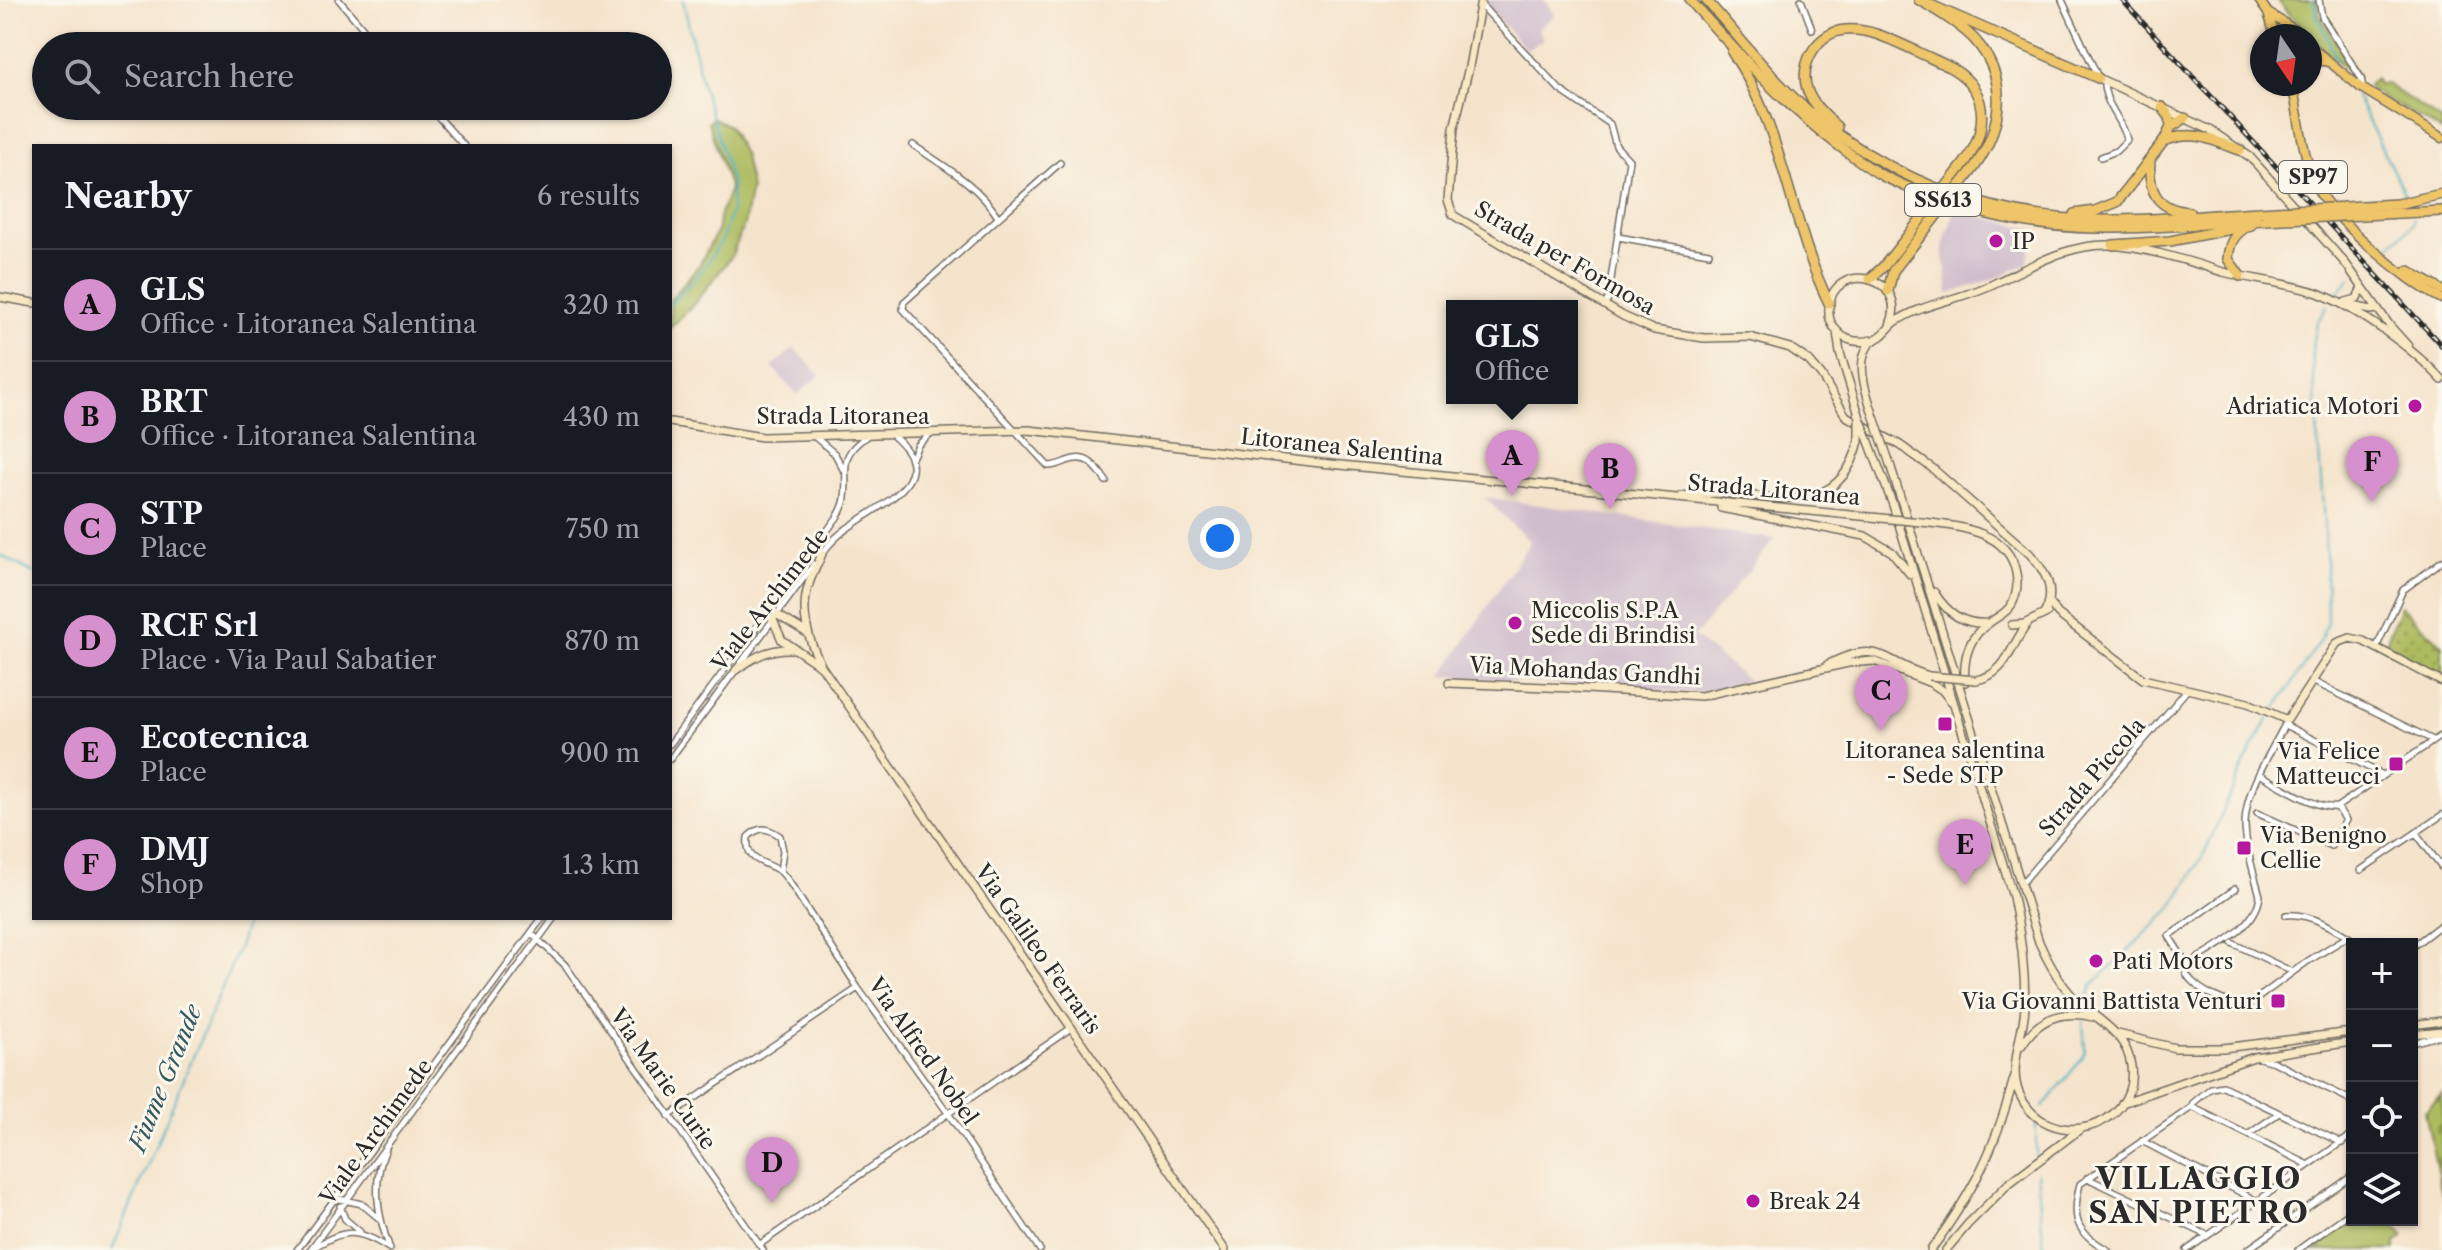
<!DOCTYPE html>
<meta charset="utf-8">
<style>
:root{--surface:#171b24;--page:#20242c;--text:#f1f3f6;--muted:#9ea1a6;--line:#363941;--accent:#d690ce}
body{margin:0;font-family:"Libre Caslon Text",serif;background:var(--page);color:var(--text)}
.controls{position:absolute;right:24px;bottom:24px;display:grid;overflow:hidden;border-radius:0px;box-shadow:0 2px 6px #0004}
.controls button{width:72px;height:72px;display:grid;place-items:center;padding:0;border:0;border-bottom:2px solid var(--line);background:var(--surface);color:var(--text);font:40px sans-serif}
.compass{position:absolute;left:2250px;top:24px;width:72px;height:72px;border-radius:50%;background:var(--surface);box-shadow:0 2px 6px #0004;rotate:167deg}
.you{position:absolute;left:1220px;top:538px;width:28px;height:28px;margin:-20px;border:6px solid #fff;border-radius:50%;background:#1a73e8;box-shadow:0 0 0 12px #1a73e833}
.badge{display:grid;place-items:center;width:52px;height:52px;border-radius:50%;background:var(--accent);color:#111;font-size:26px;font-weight:700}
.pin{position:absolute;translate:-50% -66px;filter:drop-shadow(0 2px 4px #0008)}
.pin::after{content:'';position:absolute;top:42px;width:28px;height:24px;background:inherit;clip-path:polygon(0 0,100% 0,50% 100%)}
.popup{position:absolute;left:1446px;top:300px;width:132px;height:104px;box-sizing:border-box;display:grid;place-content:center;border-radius:0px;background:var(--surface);filter:drop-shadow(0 2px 6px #0005);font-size:26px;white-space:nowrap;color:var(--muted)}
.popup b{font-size:30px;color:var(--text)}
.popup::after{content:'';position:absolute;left:50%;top:100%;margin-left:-16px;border:16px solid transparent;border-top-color:var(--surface)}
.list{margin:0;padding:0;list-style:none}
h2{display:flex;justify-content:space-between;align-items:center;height:104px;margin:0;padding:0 32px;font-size:34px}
h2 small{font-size:26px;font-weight:400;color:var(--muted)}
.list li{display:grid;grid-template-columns:52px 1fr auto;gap:24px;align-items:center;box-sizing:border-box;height:112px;padding:0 32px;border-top:2px solid var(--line)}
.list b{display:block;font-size:30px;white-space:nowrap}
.list p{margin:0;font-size:26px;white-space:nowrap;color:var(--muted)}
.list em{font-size:26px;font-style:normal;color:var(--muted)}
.icon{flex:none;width:44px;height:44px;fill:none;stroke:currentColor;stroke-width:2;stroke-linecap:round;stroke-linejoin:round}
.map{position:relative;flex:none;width:2442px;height:1250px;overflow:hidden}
.search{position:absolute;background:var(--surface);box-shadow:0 2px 6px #0004;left:32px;top:32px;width:640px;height:88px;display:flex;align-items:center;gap:20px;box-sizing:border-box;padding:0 28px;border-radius:44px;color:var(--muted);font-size:30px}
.panel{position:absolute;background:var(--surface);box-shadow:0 2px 6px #0004;left:32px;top:144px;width:640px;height:776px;border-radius:0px}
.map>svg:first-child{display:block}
.industrial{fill:#d0bdcc}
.green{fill:#adbb5e;stroke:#6c7344;stroke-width:2}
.cemetery{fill:url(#cemetery-stones);stroke:#6c7344;stroke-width:2}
.park{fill:url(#park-dots);stroke:#6c7344;stroke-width:2}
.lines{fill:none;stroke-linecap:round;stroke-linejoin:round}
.stream{stroke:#45afc3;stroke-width:2}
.street-casing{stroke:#726c63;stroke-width:8}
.secondary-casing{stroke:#726c63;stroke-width:10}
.primary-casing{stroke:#726c63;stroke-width:11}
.highway-casing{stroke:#726c63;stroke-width:12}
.street{stroke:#fff;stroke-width:5}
.secondary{stroke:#f8e8c3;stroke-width:7}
.primary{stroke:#eec569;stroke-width:8}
.highway{stroke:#eec569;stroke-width:9}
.rail-casing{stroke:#2b2b2b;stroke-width:5}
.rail{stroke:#fbf7ec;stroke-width:2;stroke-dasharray:6;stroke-linecap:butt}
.secondary-bridge-casing{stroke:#726c63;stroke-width:10;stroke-linecap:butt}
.highway-bridge-casing{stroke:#726c63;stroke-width:12;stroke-linecap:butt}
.secondary-bridge{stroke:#f8e8c3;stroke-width:7}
.highway-bridge{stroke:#eec569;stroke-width:9}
.poi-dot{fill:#b5179e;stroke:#fbf7ec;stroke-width:3}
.labels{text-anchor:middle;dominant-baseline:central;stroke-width:6;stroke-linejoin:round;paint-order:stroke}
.shield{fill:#fbf7ec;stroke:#696865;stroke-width:2}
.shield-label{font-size:20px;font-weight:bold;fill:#2b2b2b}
.poi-label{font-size:22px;fill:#2b2b2b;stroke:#fbf7ec;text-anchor:start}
.street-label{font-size:22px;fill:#2b2b2b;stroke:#fbf7ec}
.water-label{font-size:24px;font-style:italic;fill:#345960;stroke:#fbf7ec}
.district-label{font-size:30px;font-weight:bold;letter-spacing:2px;fill:#2b2b2b;stroke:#fbf7ec}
</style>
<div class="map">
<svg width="2442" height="1250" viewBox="0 0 2442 1250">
<defs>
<pattern id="cemetery-stones" width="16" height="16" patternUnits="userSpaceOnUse" patternTransform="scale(2)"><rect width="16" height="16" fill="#adbb5e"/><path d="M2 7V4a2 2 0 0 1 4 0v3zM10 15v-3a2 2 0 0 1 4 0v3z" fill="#8d984e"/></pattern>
<pattern id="park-dots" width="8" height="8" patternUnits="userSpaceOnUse" patternTransform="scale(2)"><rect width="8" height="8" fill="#adbb5e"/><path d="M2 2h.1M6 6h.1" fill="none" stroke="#8d984e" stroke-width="1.8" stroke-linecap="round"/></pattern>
</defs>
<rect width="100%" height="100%" fill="#fbf7ec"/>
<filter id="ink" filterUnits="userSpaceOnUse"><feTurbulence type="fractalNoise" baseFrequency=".0125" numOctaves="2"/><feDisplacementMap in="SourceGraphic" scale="16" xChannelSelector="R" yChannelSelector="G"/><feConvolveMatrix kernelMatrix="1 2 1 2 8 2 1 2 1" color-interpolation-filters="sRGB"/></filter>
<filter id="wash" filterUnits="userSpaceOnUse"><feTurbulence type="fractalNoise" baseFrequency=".006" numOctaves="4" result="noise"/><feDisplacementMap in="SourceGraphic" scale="32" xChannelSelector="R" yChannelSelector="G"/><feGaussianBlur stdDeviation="1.8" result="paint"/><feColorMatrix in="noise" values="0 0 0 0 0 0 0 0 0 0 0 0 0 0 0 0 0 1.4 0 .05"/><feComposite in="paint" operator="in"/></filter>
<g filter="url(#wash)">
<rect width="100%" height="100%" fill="#f5e4cc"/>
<path class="industrial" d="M1486,0H1544L1555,15L1538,29L1543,39L1527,50L1486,6Z
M1955,210L2032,229L2028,263L1996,278L1949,294L1943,246Z
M794,348L820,375L797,395L772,367Z
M1484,497L1775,539L1694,637L1749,681L1699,693L1442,676L1530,542Z"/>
<path class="green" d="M2277,0H2317L2320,15L2358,78L2320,47Z
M2375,78L2378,84H2386L2442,121V131L2372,91L2368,85Z
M714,118L729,126L744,156L751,189L744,225L732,255L726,264L692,306L670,328V300L700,264L718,229L719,217L730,189L708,122Z
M2353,1220H2391L2404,1236L2396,1243L2395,1250H2315Z"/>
<path class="cemetery" d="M2442,1094V1195L2425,1111Z"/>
<path class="park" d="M2401,606L2442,645V676L2384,647Z"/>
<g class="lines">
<path class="stream" d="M2313,0L2317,17L2338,61
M2356,96L2406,197
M2389,247L2413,224V219
M2361,271L2363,268
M2335,295L2351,278
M670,305L704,268L722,240L731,211L732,183L702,84L683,0
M0,555L34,573
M2276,708L2321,639L2327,622L2326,552L2312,352L2317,322L2327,306
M2087,999L2093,984L2171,909L2204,854L2245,762L2269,718
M2043,1107L2080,1061L2085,1052L2083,1021
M2036,1155V1121
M2037,1172L2044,1250
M112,1250L239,947L248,918"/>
</g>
</g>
<g filter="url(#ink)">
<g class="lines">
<g class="street-casing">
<path id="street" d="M339,0L378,46
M1801,0L1812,29
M2062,0L2098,77
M2319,0L2322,17L2361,78L2363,88
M1481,5L1560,90L1610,124L1616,146L1629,160L1608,299L1605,305
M429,106L464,146
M913,145C945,167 977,184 998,217
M2101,157L2116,151L2127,140C2123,119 2103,104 2104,81
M1060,163L904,302L903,309L1048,466C1056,466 1060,464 1067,461C1087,453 1096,466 1106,481
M1618,237L1709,253
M815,437L835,454L843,469
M912,458L918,445L930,434
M820,556C829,544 839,533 852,525C884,502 944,478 892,435
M2376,648L2403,590L2442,561
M2312,681L2433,740
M2287,720C2272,752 2246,786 2245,823C2245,847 2254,873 2260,896C2256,929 2214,947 2189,964L2185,969C2187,987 2234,1010 2251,1003L2308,961L2347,937
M2285,725L2383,775
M670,744L838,516C841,511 844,505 845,498C849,469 836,457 867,436
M670,759L814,564
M2259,774C2279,784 2316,810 2337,807L2442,735
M2257,813L2331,846L2346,820L2337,807
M2416,833L2442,868
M2361,870L2442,815
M780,871L783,851L780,836C767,827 759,826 748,837C745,864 765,860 781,872C784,875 787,879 790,883L858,988L948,1113L1040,1250
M2021,884L2187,690
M2286,915C2312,913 2338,930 2359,944
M531,933L565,965L763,1250
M2232,943L2293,972
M2412,947L2442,924
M2188,966L2169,936L2235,889
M2412,1043L2442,1035
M2259,1058L2274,1062L2347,1098L2352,1104
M2192,1107L2309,1165
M669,1116L858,988
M2249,1134L2279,1113
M2142,1141L2257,1201
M386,1149C371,1182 378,1217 390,1249
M2087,1178L2207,1235
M335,1198L362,1204L381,1220
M340,1206L345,1219L360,1232
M759,1245L1071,1028
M312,1249C344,1228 358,1228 390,1249
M297,1250L542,918
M310,1250L554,918
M2108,1250C2076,1233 2071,1219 2080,1184L2192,1107L2193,1103L2211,1088L2223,1086L2342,1143
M2187,1250L2352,1135
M2247,1250L2352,1176
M2298,1250L2352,1211"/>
</g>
<g class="secondary-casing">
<path id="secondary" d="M1481,0L1469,67L1454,128L1448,200L1453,215L1623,316L1654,330L1704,338L1750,337L1790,348L1809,361L1821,375L1846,416L1900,445L1932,468L2030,554C2046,572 2057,591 2044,614
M2098,78L2210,130L2250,157L2346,264L2390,326L2408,346
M0,297L34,303
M2346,302L2357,299L2362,287
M2344,304L2371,310L2377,309
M1837,332L1840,353L1859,415
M1872,340C1859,343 1846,342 1837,331C1831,325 1828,316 1829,308C1832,259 1911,275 1890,325
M1872,411C1866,392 1856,364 1868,346C1872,340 1877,339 1882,335C1887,331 1890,326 1895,322C1922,304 1957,300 1986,287C2026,270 2065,243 2111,245C2149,248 2187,261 2223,272C2254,280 2288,283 2318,293C2357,308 2414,349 2442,380
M670,422L762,437L1029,430L1320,463L1881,518
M1877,463L1893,505L2013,897C2021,933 2025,969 2025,1006C2024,1035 2007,1068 2020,1095C2047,1154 2139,1130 2131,1066C2127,1032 2096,1020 2074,998C2059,982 2048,962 2039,942L1889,461
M1682,496C1694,495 1707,493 1719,493C1779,496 1840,518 1859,441
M1721,508L1865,536L1892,552L1910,574
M1921,522C1956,526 2009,530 2016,573C2018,583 2017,594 2012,604C2006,614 1998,616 1989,623C1968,637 1963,659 1965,682
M822,554C818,564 812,574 809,584C799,613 809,642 822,667L1225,1250
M1934,592C1947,613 1963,625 1988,623
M2049,602L2058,614L2143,679L2248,703L2287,720L2337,643L2350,638L2363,641L2442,682
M768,609L782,640L821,666
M768,609L807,633
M2012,625L2024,624L2047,613
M1827,665C1881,637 1883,663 1929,676
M736,670C754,657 769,648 792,649
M1976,680C2008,675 2011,642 2029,622
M1449,683L1571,688L1701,696L1848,663L1874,661L1931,683L1942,690L1951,701
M2412,1025L2442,1021
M2118,1034L2175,1048H2223L2352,1032
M2412,1034L2442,1031
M2022,1045C2038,1018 2063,1010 2093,1017
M2122,1103L2254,1057L2352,1042
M1931,1250C1974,1190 1995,1150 2014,1078
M1946,1250L1968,1224L2008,1184L2079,1130"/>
</g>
<g class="primary-casing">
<path id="primary" d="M2259,0L2268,13L2275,36
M2268,13L2305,36
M2310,46L2360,87L2442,138
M2310,59L2329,62
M2292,84C2299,116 2302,151 2314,182C2328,216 2408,283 2442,299
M2408,270L2442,290"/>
</g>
<g class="highway-casing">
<path id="highway" d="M1690,0C1736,52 1783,103 1838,145C1853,156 1867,167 1883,176C1948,208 2023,227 2095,228C2151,229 2209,223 2265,220
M1706,0C1741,39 1779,89 1819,120C1898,182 1995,219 2096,220C2150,221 2206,215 2260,212
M1919,0L2098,78
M1925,3C1941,14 1962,25 1975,40C2013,83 2000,137 1967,177
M1732,52C1784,128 1789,222 1829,303
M2162,107L2170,117L2171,127
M1837,127C1826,116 1812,105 1807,89C1799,63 1818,32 1845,30C1870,28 1892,40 1914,50C1927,57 1941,62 1953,69C1994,94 1986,137 1960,169
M2164,141C2196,129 2210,140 2240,150
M2150,160C2148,191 2156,209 2189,212
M2397,204L2442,194
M2401,213L2442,211
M2074,214L2095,211L2117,202L2164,141L2171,127L2185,118
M2113,245L2170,241L2251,225
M2240,276L2228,259C2229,246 2232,237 2243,229
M1870,279L1884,266L1910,233
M1888,291L1893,271L1918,239"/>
</g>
<use href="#street" class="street"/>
<use href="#secondary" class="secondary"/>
<use href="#primary" class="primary"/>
<use href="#highway" class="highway"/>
<g class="rail-casing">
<path id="rail" d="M2122,0L2442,346"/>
</g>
<use href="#rail" class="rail"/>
<g class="secondary-bridge-casing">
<path id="secondary-bridge" d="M1872,411L1889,461
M1859,415L1877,463
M1859,441V421
M1881,518L1921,522
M1929,676L1976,680"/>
</g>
<g class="highway-bridge-casing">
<path id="highway-bridge" d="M2260,212L2397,204
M2265,220L2401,213
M1910,233L1960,169
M1918,239L1967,177"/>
</g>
<use href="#secondary-bridge" class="secondary-bridge"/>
<use href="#highway-bridge" class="highway-bridge"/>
</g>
</g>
<g class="poi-dot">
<circle cx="1996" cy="241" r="8"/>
<circle cx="2415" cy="406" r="8"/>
<circle cx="1515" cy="623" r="8"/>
<rect x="1937" y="716" width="16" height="16" rx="4"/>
<rect x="2388" y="756" width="16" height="16" rx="4"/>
<rect x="2236" y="840" width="16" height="16" rx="4"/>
<circle cx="2096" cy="961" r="8"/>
<rect x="2270" y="993" width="16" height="16" rx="4"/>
<circle cx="1753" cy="1201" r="8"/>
</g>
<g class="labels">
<g class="shield">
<rect x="2279" y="161" width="68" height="32" rx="6"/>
<rect x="1905" y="184" width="76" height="32" rx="6"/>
</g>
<g class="shield-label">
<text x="2313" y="177">SP97</text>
<text x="1943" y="200">SS613</text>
</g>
<g class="poi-label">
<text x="2012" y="241">IP</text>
<text x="2399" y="406" text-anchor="end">Adriatica Motori</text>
<text x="1531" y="610">Miccolis S.P.A<tspan x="1531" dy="25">Sede di Brindisi</tspan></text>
<text x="1945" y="750" text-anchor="middle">Litoranea salentina<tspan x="1945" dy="25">- Sede STP</tspan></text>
<text x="2380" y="751" text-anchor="end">Via Felice<tspan x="2380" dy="25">Matteucci</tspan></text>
<text x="2260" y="835">Via Benigno<tspan x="2260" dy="25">Cellie</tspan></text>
<text x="2112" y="961">Pati Motors</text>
<text x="2262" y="1001" text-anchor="end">Via Giovanni Battista Venturi</text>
<text x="1769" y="1201">Break 24</text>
</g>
<g class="street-label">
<text transform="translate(1565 258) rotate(30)">Strada per Formosa</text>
<text x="843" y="416">Strada Litoranea</text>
<text transform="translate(1342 447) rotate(6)">Litoranea Salentina</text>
<text transform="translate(1774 490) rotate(5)">Strada Litoranea</text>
<text transform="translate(770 600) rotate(-52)">Viale Archimede</text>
<text transform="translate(1585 671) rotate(3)">Via Mohandas Gandhi</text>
<text transform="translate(2092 777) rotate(-49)">Strada Piccola</text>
<text transform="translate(1038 949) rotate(55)">Via Galileo Ferraris</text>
<text transform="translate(923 1051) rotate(55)">Via Alfred Nobel</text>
<text transform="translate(663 1079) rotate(55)">Via Marie Curie</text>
<text transform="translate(376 1132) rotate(-54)">Viale Archimede</text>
</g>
<g class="water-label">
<text transform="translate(165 1078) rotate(-68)">Fiume Grande</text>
</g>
<g class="district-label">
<text x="2199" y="1178">VILLAGGIO<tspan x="2199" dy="34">SAN PIETRO</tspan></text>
</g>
</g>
</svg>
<div class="controls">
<button>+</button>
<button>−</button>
<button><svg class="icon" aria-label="locate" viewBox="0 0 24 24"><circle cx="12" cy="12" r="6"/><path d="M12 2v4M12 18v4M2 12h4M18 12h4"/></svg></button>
<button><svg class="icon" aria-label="layers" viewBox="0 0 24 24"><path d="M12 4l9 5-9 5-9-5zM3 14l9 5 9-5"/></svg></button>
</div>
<svg class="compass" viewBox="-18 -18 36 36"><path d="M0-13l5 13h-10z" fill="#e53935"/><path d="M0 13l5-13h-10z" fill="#9ea1a6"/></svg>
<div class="you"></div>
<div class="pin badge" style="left:1512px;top:496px">A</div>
<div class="popup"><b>GLS</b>Office</div>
<div class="pin badge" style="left:1610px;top:509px">B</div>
<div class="pin badge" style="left:1881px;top:731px">C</div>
<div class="pin badge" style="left:772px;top:1203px">D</div>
<div class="pin badge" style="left:1965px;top:885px">E</div>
<div class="pin badge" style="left:2372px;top:502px">F</div>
<div class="search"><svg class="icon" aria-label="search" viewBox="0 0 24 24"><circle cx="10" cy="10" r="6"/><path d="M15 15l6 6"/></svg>Search here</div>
<section class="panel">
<h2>Nearby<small>6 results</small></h2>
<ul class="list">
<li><span class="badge">A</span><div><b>GLS</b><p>Office · Litoranea Salentina</p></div><em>320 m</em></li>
<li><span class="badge">B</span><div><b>BRT</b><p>Office · Litoranea Salentina</p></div><em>430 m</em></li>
<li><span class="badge">C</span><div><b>STP</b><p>Place</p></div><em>750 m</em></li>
<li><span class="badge">D</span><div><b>RCF Srl</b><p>Place · Via Paul Sabatier</p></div><em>870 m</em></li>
<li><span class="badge">E</span><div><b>Ecotecnica</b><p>Place</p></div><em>900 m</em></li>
<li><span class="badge">F</span><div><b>DMJ</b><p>Shop</p></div><em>1.3 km</em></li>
</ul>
</section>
</div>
